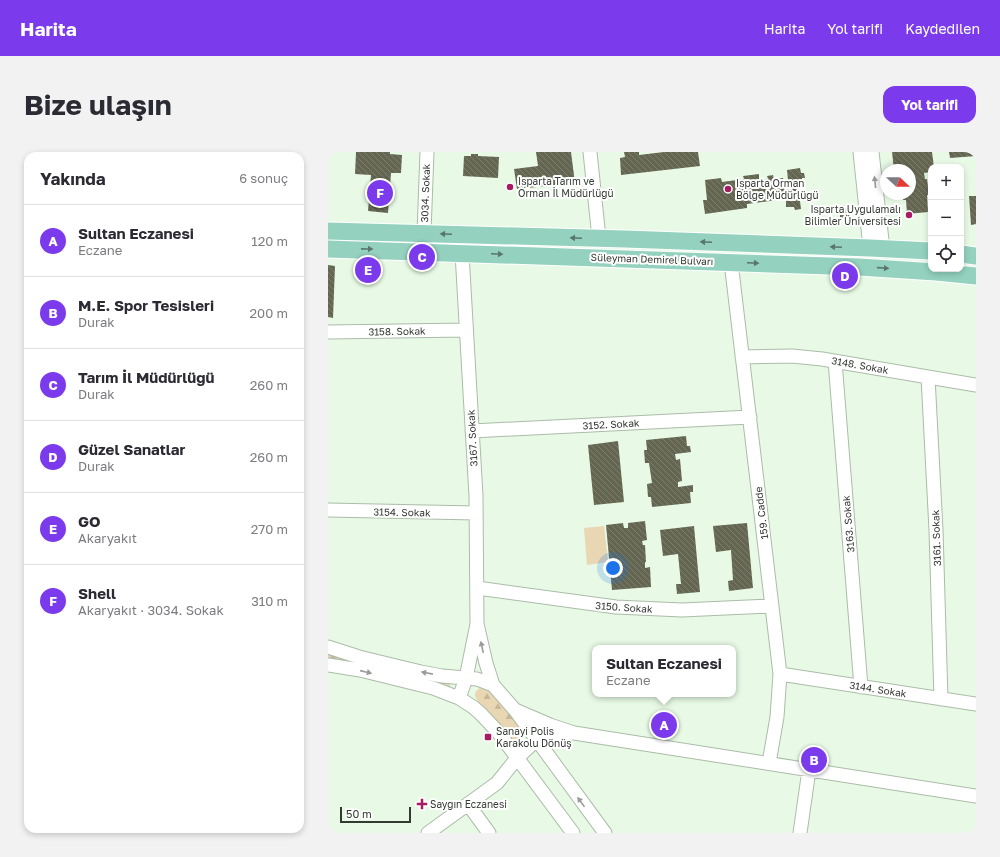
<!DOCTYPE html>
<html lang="tr">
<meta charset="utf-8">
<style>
:root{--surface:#fff;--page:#f2f2f3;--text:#2b2b33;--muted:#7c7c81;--line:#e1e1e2;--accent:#7c3aed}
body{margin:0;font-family:"Golos Text",sans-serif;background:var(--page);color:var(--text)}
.controls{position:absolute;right:12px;top:12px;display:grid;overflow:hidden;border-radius:8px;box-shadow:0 2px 6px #0003}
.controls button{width:36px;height:36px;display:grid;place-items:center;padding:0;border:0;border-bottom:1px solid var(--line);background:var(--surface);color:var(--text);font:20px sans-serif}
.compass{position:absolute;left:552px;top:12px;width:36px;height:36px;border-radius:50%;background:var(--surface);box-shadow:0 2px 6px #0003;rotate:112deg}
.scale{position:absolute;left:12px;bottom:10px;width:71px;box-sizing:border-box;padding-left:4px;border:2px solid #333a32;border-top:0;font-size:11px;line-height:14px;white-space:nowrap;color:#333a32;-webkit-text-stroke:3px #fff;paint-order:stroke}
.you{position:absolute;left:285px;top:416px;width:14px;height:14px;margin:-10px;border:3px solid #fff;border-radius:50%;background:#1a73e8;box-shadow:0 0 0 6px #1a73e833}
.badge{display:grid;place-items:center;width:26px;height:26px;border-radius:50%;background:var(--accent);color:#fff;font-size:13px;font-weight:700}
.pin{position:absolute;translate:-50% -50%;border:2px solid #fff;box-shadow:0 1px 4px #0006}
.popup{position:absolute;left:264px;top:493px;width:144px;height:52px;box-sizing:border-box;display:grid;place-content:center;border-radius:8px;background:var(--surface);filter:drop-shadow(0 1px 3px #0005);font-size:13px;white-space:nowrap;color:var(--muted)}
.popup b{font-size:15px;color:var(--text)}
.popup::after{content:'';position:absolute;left:50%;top:100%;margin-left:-8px;border:8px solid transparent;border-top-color:var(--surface)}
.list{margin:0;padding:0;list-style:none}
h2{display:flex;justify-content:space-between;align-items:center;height:52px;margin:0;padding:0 16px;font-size:17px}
h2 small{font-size:13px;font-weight:400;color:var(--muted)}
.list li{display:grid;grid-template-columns:26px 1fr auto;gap:12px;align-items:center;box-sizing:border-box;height:72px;padding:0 16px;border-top:1px solid var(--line)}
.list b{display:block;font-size:15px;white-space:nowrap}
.list p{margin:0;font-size:13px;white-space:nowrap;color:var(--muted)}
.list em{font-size:13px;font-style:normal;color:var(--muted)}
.icon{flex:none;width:22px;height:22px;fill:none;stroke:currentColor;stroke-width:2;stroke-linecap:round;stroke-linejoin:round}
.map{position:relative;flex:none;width:648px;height:681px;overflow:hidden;border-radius:12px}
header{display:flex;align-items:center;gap:24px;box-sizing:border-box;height:56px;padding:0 20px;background:var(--accent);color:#fff}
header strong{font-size:19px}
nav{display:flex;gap:22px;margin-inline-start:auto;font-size:14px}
.intro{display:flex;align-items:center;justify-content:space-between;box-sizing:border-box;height:96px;padding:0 24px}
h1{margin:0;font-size:28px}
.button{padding:10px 18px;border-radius:12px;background:var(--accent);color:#fff;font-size:14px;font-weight:700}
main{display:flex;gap:24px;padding:0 24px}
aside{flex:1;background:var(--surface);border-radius:12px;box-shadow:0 2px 6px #0003}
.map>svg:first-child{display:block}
.grass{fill:#e9d6b2}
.forest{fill:url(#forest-firs)}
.building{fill:url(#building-back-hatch)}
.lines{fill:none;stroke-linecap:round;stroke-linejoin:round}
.minor-casing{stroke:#abbca9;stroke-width:15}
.major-casing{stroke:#fff;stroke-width:19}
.minor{stroke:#fff;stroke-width:13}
.major{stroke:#94d1bf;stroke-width:17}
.oneway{fill:#999c98}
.oneway2{fill:#5a766a}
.poi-dot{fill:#a61c63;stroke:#fff;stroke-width:1.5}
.labels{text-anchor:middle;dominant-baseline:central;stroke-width:4;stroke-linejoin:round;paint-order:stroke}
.poi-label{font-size:10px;fill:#333a32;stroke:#fff;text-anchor:start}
.street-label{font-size:10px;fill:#333a32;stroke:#fff}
</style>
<header>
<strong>Harita</strong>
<nav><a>Harita</a><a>Yol tarifi</a><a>Kaydedilen</a></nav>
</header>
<div class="intro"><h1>Bize ulaşın</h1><a class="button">Yol tarifi</a></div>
<main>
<aside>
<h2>Yakında<small>6 sonuç</small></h2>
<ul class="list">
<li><span class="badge">A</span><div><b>Sultan Eczanesi</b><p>Eczane</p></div><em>120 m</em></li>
<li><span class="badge">B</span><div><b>M.E. Spor Tesisleri</b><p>Durak</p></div><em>200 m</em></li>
<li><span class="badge">C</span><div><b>Tarım İl Müdürlüğü</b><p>Durak</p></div><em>260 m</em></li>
<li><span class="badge">D</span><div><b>Güzel Sanatlar</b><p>Durak</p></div><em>260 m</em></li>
<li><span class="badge">E</span><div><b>GO</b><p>Akaryakıt</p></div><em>270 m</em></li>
<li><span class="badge">F</span><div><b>Shell</b><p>Akaryakıt · 3034. Sokak</p></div><em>310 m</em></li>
</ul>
</aside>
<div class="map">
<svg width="648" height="681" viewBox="0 0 648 681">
<defs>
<pattern id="forest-firs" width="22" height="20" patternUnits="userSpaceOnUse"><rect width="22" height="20" fill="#e9d6b2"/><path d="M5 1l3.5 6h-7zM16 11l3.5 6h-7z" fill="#c8b89a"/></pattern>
<pattern id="building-back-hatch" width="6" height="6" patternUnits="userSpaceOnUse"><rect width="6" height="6" fill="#646651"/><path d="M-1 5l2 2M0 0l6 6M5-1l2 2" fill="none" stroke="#7c7e6d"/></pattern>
</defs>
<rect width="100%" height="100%" fill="#e8fae6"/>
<path class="grass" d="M276,374L280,410L259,413L256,376Z"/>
<path class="forest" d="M0,499L123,531L121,537L0,510Z
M152,536L161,539L166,543L191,574L195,581L193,587L190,589L184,588L182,586L149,548C146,543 146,539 152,536Z"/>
<path class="building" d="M28,0H62V2L74,3L73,21H63L60,61L40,59L43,23L27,22Z
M208,0H243L247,31L189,37L186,17L210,14Z
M296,0H311V3L336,0H370L372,14L293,23L292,6L297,5Z
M564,0H604L606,15H603V20L596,21L597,27H599L601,43H599L600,60L579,62L578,48H575L574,42H582V18H566Z
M621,0H648V4L622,6Z
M143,2H150V4L171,5L170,26L135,24L136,4H143Z
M472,16L473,21H476L477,26H474V32L470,33L473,57L467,58L466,55H458V47L419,52V56L377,62L375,48H379L377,28L393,26L394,30L416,27L415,24L431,22V28L440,27L439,24L445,23L446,27L455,26L456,29L460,28L459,18Z
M641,44H648V72L643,73Z
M512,57H520V63H522V68H512Z
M0,113L7,114L5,166L0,165Z
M358,284L359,294H362L363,300L347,302L348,308L352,307L354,329L350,330V335L365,333V340H362L363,351L324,355L323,345H320L319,332L324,331L321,311H317L316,298H319L318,288Z
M290,289L296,350L266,353L260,293Z
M317,369L319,388L314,389L315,393H317L318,410H317V416L322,415L323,435L284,438L278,373L295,371L296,376H300V371Z
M419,371L425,436L401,439L400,429L405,428L403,398L388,400L385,374Z
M366,374L372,440L349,442L348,432H353L350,402L335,404L332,378Z"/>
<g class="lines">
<g class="minor-casing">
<path id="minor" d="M262,0L271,86
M532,0L542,96
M544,0L555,97
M96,81L99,0
M134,101L148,344L149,472
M403,110L452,522L449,565L441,611
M0,180L138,178
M414,205L464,204L494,207L648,233
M507,209L533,535
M600,225L608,378L613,547
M144,279L422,265
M0,358L148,361
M149,436L288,455L354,458L444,454
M0,495L31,505L93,520L114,524L149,527L165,533L187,558L277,681
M0,513L32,518L105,536L131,546L145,555L152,561L170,580L245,681
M452,522L648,552
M131,546L138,526L149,472L158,511L165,533
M187,558L222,573L246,581L648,644
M140,652L161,681
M100,681L169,631L189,606L203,593L209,589L244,581
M472,681L481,618"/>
</g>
<g class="major-casing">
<path id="major" d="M0,79L297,87L542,96L603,99
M0,97L531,115L608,120L648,124
M633,102L648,104"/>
</g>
<use href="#minor" class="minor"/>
<use href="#major" class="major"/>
</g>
<defs><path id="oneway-solid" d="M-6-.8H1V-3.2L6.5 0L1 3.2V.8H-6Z"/></defs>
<g class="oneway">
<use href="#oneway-solid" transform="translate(547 30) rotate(-96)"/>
<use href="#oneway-solid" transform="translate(154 495) rotate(-102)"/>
<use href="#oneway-solid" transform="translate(38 520) rotate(13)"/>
<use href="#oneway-solid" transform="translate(99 521) rotate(-169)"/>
<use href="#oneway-solid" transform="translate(253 650) rotate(-126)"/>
</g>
<g class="oneway2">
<use href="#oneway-solid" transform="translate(118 82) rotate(-178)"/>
<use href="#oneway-solid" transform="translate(248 86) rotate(-178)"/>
<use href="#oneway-solid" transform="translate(378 90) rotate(-178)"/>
<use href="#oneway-solid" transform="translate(508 95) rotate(-178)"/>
<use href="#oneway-solid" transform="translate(39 97) rotate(1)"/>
<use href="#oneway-solid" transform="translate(169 102) rotate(2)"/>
<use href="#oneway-solid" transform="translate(425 111) rotate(2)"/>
<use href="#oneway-solid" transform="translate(555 116) rotate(4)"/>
</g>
<g class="poi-dot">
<circle cx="182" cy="35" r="4"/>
<circle cx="400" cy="37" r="4"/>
<circle cx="581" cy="63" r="4"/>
<rect x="156" y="581" width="8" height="8" rx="2"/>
<path d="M92 646h4v4h4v4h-4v4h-4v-4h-4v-4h4z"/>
</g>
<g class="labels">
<g class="poi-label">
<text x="190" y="29">Isparta Tarım ve<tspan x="190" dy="12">Orman İl Müdürlüğü</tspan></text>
<text x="408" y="31">Isparta Orman<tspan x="408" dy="12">Bölge Müdürlüğü</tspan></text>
<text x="573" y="57" text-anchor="end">Isparta Uygulamalı<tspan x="573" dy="12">Bilimler Üniversitesi</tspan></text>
<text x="168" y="579">Sanayi Polis<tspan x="168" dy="12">Karakolu Dönüş</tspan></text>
<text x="102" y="652">Saygın Eczanesi</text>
</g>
<g class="street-label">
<text transform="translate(97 41) rotate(-88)">3034. Sokak</text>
<text transform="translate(324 107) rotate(2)">Süleyman Demirel Bulvarı</text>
<text transform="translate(69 179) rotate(-1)">3158. Sokak</text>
<text transform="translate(532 213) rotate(10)">3148. Sokak</text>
<text transform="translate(283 272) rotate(-3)">3152. Sokak</text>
<text transform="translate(144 286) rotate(-93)">3167. Sokak</text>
<text transform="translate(74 360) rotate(1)">3154. Sokak</text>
<text transform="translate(433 361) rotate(-97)">159. Cadde</text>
<text transform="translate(520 372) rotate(-95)">3163. Sokak</text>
<text transform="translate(608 386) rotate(-92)">3161. Sokak</text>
<text transform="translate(296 455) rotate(4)">3150. Sokak</text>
<text transform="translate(550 537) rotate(9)">3144. Sokak</text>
</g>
</g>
</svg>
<div class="controls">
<button>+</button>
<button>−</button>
<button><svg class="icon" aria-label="locate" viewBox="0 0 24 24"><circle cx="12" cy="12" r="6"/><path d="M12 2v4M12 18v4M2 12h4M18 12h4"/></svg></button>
</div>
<svg class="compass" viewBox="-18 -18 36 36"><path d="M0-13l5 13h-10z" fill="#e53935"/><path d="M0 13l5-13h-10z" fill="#7c7c81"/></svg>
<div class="scale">50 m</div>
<div class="you"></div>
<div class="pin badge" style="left:336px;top:573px">A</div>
<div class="popup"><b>Sultan Eczanesi</b>Eczane</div>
<div class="pin badge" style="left:486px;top:608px">B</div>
<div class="pin badge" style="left:94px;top:105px">C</div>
<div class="pin badge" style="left:517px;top:124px">D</div>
<div class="pin badge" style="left:40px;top:118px">E</div>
<div class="pin badge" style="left:52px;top:41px">F</div>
</div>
</main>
